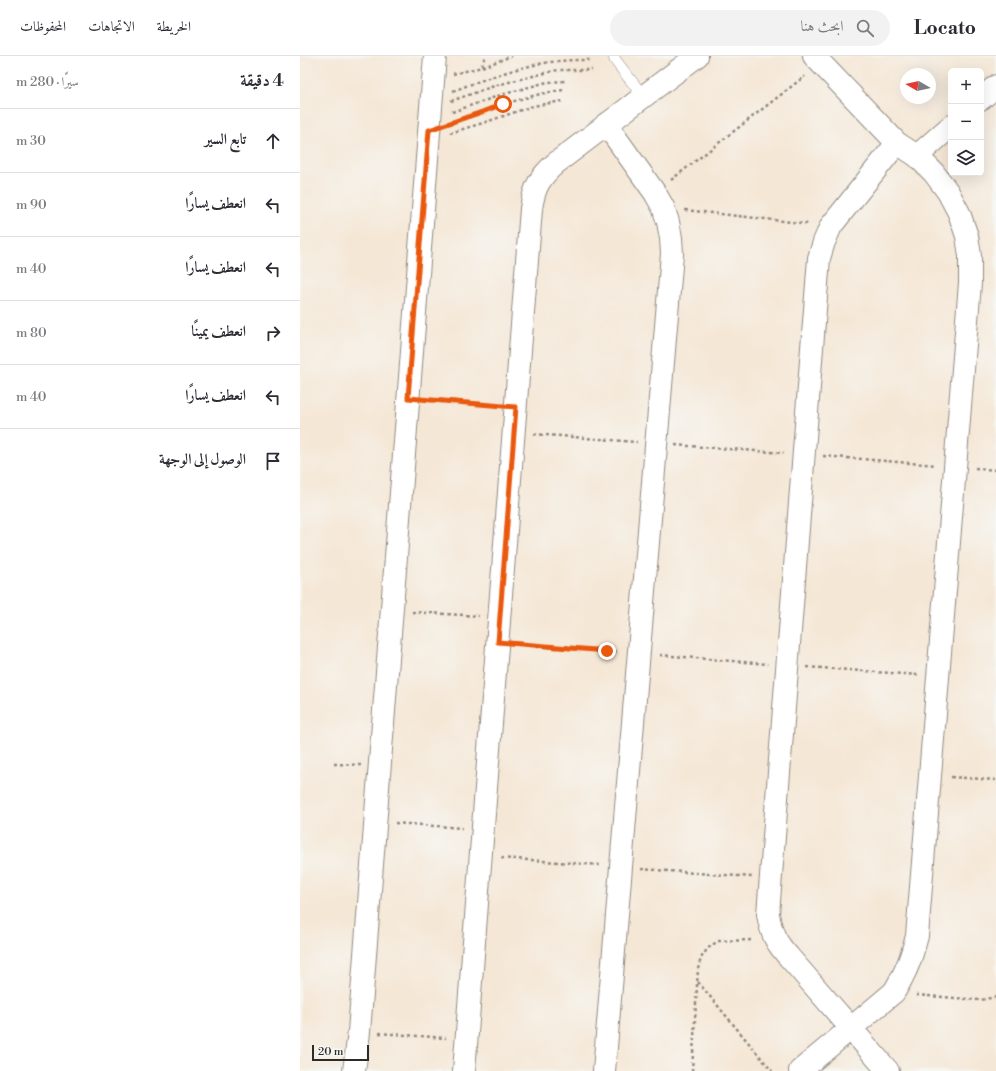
<!DOCTYPE html>
<html lang="ar">
<meta charset="utf-8">
<style>
:root{--surface:#fff;--page:#f2f2f3;--text:#2b2b33;--muted:#7c7c81;--line:#e1e1e2}
body{margin:0;font-family:"Libre Bodoni",Amiri,serif;background:var(--page);color:var(--text);direction:rtl}
.controls{position:absolute;right:12px;top:12px;display:grid;overflow:hidden;border-radius:6px;box-shadow:0 4px 16px #0002}
.controls button{width:36px;height:36px;display:grid;place-items:center;padding:0;border:0;border-bottom:1px solid var(--line);background:var(--surface);color:var(--text);font:20px sans-serif}
.compass{position:absolute;left:600px;top:12px;width:36px;height:36px;border-radius:50%;background:var(--surface);box-shadow:0 4px 16px #0002;rotate:279deg}
.scale{position:absolute;left:12px;bottom:10px;width:57px;box-sizing:border-box;padding-left:4px;border:2px solid #2b2b2b;border-top:0;font-size:11px;line-height:14px;white-space:nowrap;color:#2b2b2b;-webkit-text-stroke:3px #f6f6f2;paint-order:stroke}
.stop{position:absolute;width:12px;height:12px;margin:-9px;border:3px solid #ea580c;border-radius:50%;background:#fff}
.stop.end{background:#ea580c;border-color:#fff;box-shadow:0 1px 4px #0008}
.list{margin:0;padding:0;list-style:none}
h2{display:flex;justify-content:space-between;align-items:center;height:52px;margin:0;padding:0 16px;font-size:17px}
h2 small{font-size:13px;font-weight:400;color:var(--muted)}
.list li{display:grid;grid-template-columns:26px 1fr auto;gap:12px;align-items:center;box-sizing:border-box;height:64px;padding:0 16px;border-top:1px solid var(--line)}
.list b{display:block;font-size:15px;white-space:nowrap}
.list em{font-size:13px;font-style:normal;color:var(--muted)}
.icon{flex:none;width:22px;height:22px;fill:none;stroke:currentColor;stroke-width:2;stroke-linecap:round;stroke-linejoin:round}
.map{position:relative;flex:none;width:696px;height:1015px;overflow:hidden;direction:ltr}
header{display:flex;align-items:center;gap:24px;box-sizing:border-box;height:56px;padding:0 20px;background:var(--surface);border-bottom:1px solid var(--line)}
header strong{font-size:19px}
nav{display:flex;gap:22px;margin-inline-start:auto;font-size:14px}
.search{width:280px;height:36px;background:var(--page);display:flex;align-items:center;gap:10px;box-sizing:border-box;padding:0 14px;border-radius:22px;color:var(--muted);font-size:15px}
main{display:flex}
aside{flex:1;background:var(--surface)}
.map>svg:first-child{display:block}
.lines{fill:none;stroke-linecap:round;stroke-linejoin:round}
.lane-casing{stroke:#908980;stroke-width:12}
.street-casing{stroke:#908980;stroke-width:24}
.path{stroke:#908980;stroke-width:2.5;stroke-dasharray:3 3;stroke-linecap:butt}
.lane{stroke:#fff;stroke-width:11}
.street{stroke:#fff;stroke-width:22}
.route{stroke:#ea580c;stroke-width:5}
</style>
<header>
<strong>Locato</strong>
<div class="search"><svg class="icon" aria-label="search" viewBox="0 0 24 24"><circle cx="10" cy="10" r="6"/><path d="M15 15l6 6"/></svg>ابحث هنا</div>
<nav><a>الخريطة</a><a>الاتجاهات</a><a>المحفوظات</a></nav>
</header>
<main>
<div class="map">
<svg width="696" height="1015" viewBox="0 0 696 1015">
<rect width="100%" height="100%" fill="#f6f6f2"/>
<filter id="ink" filterUnits="userSpaceOnUse"><feTurbulence type="fractalNoise" baseFrequency=".025" numOctaves="2"/><feDisplacementMap in="SourceGraphic" scale="8" xChannelSelector="R" yChannelSelector="G"/><feConvolveMatrix kernelMatrix="1 2 1 2 8 2 1 2 1" color-interpolation-filters="sRGB"/></filter>
<filter id="wash" filterUnits="userSpaceOnUse"><feTurbulence type="fractalNoise" baseFrequency=".012" numOctaves="4" result="noise"/><feDisplacementMap in="SourceGraphic" scale="16" xChannelSelector="R" yChannelSelector="G"/><feGaussianBlur stdDeviation="0.9" result="paint"/><feColorMatrix in="noise" values="0 0 0 0 0 0 0 0 0 0 0 0 0 0 0 0 0 1.4 0 .05"/><feComposite in="paint" operator="in"/></filter>
<g filter="url(#wash)">
<rect width="100%" height="100%" fill="#f5e7d6"/>
</g>
<g filter="url(#ink)">
<g class="lines">
<g class="lane-casing">
<path id="lane" d="M314,0L315,4L343,40"/>
</g>
<g class="street-casing">
<path id="street" d="M681,43L696,30
M617,100L651,70
M54,1015L59,976L135,0
M164,1015L231,153C234,131 240,121 256,107L397,0
M304,1015L372,198L371,182L368,166L363,151L355,137L306,68
M500,1015L594,936C606,916 611,903 617,880L670,227V200L667,180L659,157L648,136L634,117L617,100L597,87L514,0
M588,1015L489,901C476,887 471,877 468,858L519,202L524,186L531,170L597,87"/>
</g>
<path class="path" d="M182,10L185,0
M153,18L182,11L212,0
M153,35C187,22 222,9 259,5C269,4 280,4 290,4
M151,45L197,29L245,17L258,14H292
M152,56L201,39L247,26L266,25
M151,67C188,54 225,39 263,34
M150,77L183,67L233,50L263,45
M371,124L505,20
M385,154L509,168
M129,344L195,349
M234,378L337,386
M375,389L484,397
M523,400L636,409
M675,412L696,414
M112,556L179,560
M218,588L319,596
M360,599L468,608
M507,611L618,619
M34,708L61,709
M651,721L696,724
M95,767L162,772
M201,802L300,809
M341,813L452,821
M398,926L472,1015
M616,939L680,944L696,941
M79,977L146,982
M392,1015L398,913L401,902L408,892L418,885L454,884"/>
<use href="#lane" class="lane"/>
<use href="#street" class="street"/>
</g>
</g>
<g class="lines" filter="url(#ink)">
<path class="route" d="M203,48L182,56L129,74L108,342L216,351L198,586L307,595"/>
</g>
</svg>
<div class="controls">
<button>+</button>
<button>−</button>
<button><svg class="icon" aria-label="layers" viewBox="0 0 24 24"><path d="M12 4l9 5-9 5-9-5zM3 14l9 5 9-5"/></svg></button>
</div>
<svg class="compass" viewBox="-18 -18 36 36"><path d="M0-13l5 13h-10z" fill="#e53935"/><path d="M0 13l5-13h-10z" fill="#7c7c81"/></svg>
<div class="scale">20 m</div>
<div class="stop" style="left:203px;top:48px"></div>
<div class="stop end" style="left:307px;top:595px"></div>
</div>
<aside>
<h2>4 دقيقة<small>سيرًا · 280 m</small></h2>
<ul class="list">
<li><svg class="icon" aria-label="ahead" viewBox="0 0 24 24"><path d="M12 20V5M6 11l6-6 6 6"/></svg><div><b>تابع السير</b></div><em>30 m</em></li>
<li><svg class="icon" aria-label="left" viewBox="0 0 24 24"><path d="M17 20v-9H6M10 6l-5 5 5 5"/></svg><div><b>انعطف يسارًا</b></div><em>90 m</em></li>
<li><svg class="icon" aria-label="left" viewBox="0 0 24 24"><path d="M17 20v-9H6M10 6l-5 5 5 5"/></svg><div><b>انعطف يسارًا</b></div><em>40 m</em></li>
<li><svg class="icon" aria-label="right" viewBox="0 0 24 24"><path d="M7 20v-9h11M14 6l5 5-5 5"/></svg><div><b>انعطف يمينًا</b></div><em>80 m</em></li>
<li><svg class="icon" aria-label="left" viewBox="0 0 24 24"><path d="M17 20v-9H6M10 6l-5 5 5 5"/></svg><div><b>انعطف يسارًا</b></div><em>40 m</em></li>
<li><svg class="icon" aria-label="arrive" viewBox="0 0 24 24"><path d="M6 21V4h12l-3 4 3 4H6"/></svg><div><b>الوصول إلى الوجهة</b></div></li>
</ul>
</aside>
</main>
